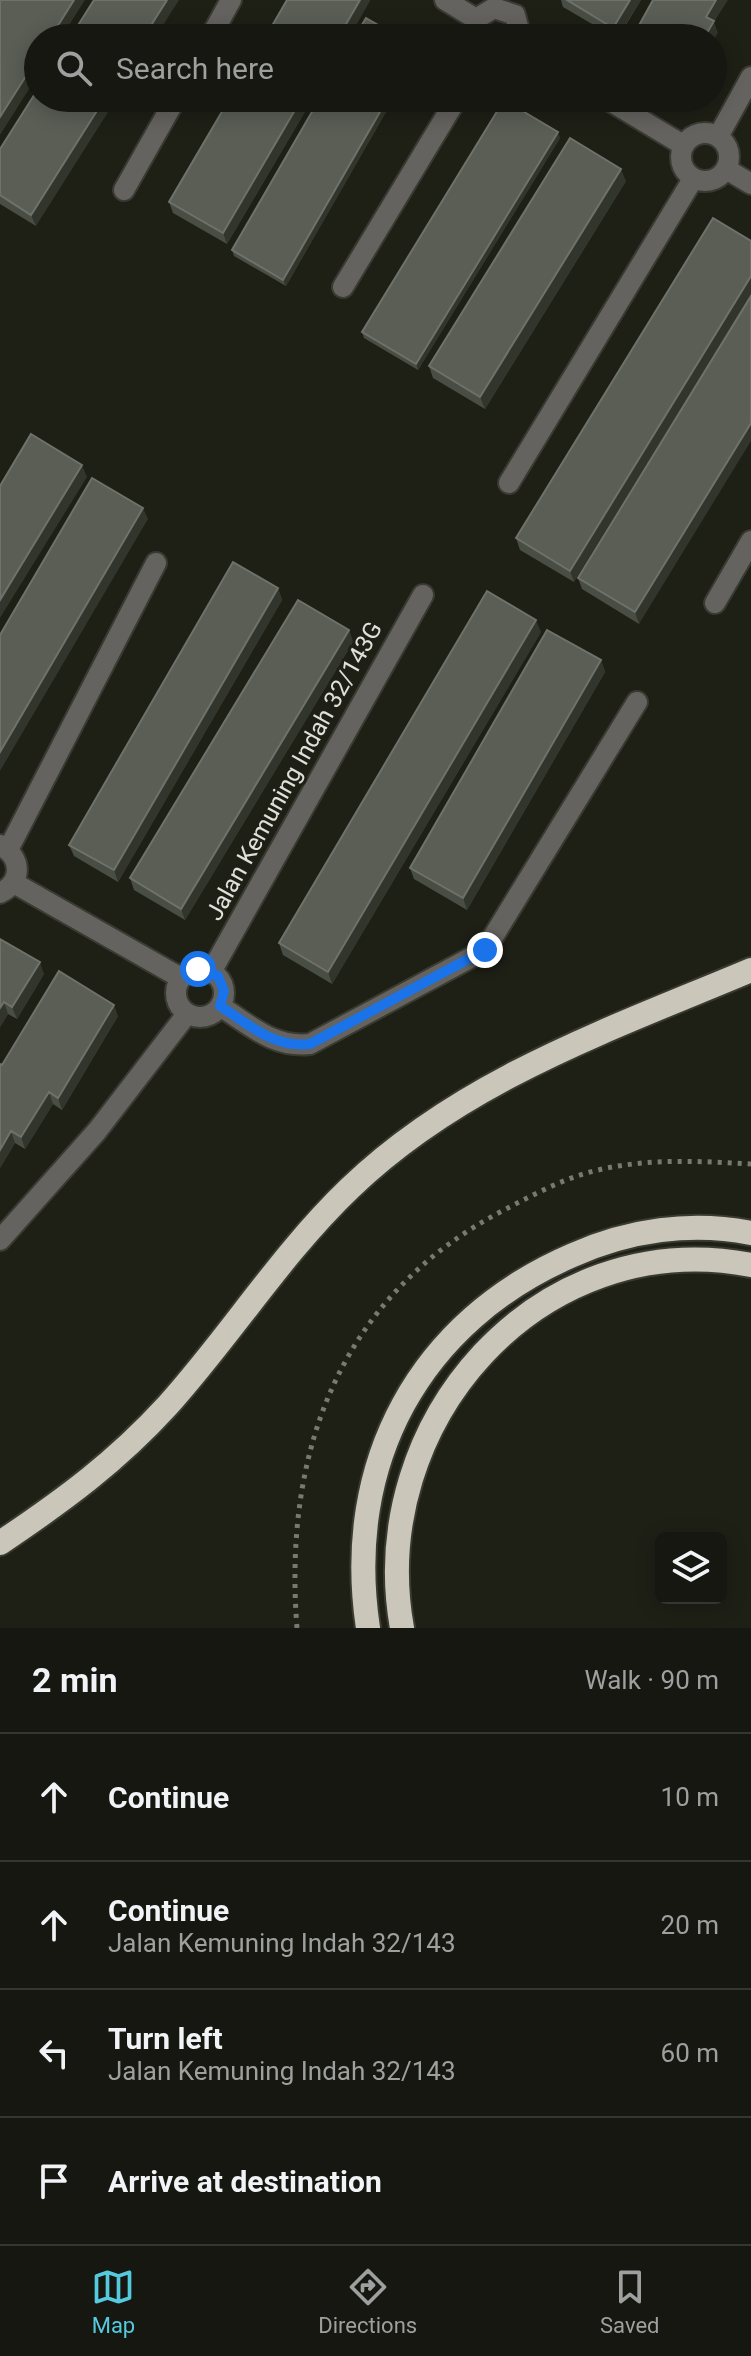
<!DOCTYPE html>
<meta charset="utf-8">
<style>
:root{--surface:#161710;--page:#1f2019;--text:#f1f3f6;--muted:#9e9f9f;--line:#353630;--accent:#55cadf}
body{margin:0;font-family:Roboto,sans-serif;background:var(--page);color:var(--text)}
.controls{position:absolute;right:24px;bottom:24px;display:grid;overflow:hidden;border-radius:12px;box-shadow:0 4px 20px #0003}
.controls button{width:72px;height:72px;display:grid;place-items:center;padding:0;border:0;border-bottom:2px solid var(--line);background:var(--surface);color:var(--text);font:40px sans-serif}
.stop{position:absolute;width:24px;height:24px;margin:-18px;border:6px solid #1a73e8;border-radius:50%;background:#fff}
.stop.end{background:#1a73e8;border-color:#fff;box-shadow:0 2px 8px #0008}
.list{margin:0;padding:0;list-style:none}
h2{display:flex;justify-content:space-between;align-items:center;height:104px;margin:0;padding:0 32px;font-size:34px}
h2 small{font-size:26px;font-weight:400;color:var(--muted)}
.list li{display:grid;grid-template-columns:52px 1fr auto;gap:24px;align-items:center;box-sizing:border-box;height:128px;padding:0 32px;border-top:2px solid var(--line)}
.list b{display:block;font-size:30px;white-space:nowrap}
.list p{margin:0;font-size:26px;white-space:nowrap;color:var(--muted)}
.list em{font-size:26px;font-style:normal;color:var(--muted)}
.icon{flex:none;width:44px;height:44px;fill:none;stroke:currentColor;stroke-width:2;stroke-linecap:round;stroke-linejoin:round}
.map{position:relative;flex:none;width:751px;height:1628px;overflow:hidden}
.search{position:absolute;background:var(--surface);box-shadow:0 4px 20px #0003;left:24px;right:24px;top:24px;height:88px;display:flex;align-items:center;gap:20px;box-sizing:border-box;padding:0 28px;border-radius:44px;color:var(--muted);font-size:30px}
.sheet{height:616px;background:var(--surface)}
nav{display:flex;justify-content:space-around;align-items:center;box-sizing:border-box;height:112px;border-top:2px solid var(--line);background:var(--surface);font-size:22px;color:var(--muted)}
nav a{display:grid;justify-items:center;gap:4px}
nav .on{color:var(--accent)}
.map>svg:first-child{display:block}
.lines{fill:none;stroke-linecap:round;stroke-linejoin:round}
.street-casing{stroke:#393a31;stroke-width:24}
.highway-casing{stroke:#393a31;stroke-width:28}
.path{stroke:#787970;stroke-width:5;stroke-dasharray:4 6;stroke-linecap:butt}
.street{stroke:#65635f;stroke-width:20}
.highway{stroke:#cac6ba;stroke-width:24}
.wall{fill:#494e45}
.shaded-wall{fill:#31352b}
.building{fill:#5a5e55;stroke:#6f726a;stroke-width:2}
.route{stroke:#1a73e8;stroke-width:10}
.labels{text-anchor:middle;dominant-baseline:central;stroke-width:6;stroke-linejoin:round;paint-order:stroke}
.street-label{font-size:24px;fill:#e0e1da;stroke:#1e1f15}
</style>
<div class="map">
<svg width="751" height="1628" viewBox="0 0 751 1628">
<rect width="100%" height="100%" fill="#1e1f15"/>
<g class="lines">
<g class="street-casing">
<path id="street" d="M445,0L476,19
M210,38L231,0
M474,38L476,19L494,8L515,15L521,38
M605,98L683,145
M681 157a24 24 0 1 1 48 0a24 24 0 1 1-48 0Z
M718,137L751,77
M726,169L751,184
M124,190L176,98
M343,287L457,98
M509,483L693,179
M715,603L751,541
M0,845C22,857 23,882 0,893
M8,850L156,563
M14,883L181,978
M176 993a24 24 0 1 1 48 0a24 24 0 1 1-48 0Z
M211,972L423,595
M220,1006C250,1025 273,1048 310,1044L485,950L637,702
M0,1240L97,1131L187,1014"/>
</g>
<g class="highway-casing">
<path id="highway" d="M0,1543C64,1500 116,1462 168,1405C231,1335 281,1254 350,1188C462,1080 611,1029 751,970
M368,1628C343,1463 419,1321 573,1255C629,1230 691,1221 751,1233
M402,1628C365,1423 538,1224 751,1265"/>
</g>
<path class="path" d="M297,1628C283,1451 340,1295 504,1210C533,1195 562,1179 594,1171C645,1158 699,1161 751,1164"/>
<use href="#street" class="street"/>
<use href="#highway" class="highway"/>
</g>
<path class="wall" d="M561,0H641L618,38H616L563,7Z
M38,89L36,226L0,204V149Z
M230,98H313L227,244L173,213L169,202Z
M320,98H394L286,286L234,256L232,250Z
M560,138L418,370L364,338L362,332Z
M626,181L485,409L433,378L429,366Z
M713,218L574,582L520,550L516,538Z
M751,296L639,624L582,589L578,578Z
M278,588L282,600L118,882L74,856L69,845Z
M349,630L353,642L185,920L134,890L130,878Z
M541,632L332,984L283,955L279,943Z
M601,660L605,672L467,910L414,879L410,868Z
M0,939L44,974L17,1019L8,1014L0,1027Z
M118,1016L62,1110L53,1104L25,1149L15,1143L0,1168V1064L2,1065Z"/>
<path class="shaded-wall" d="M74,0H85L61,38H50Z
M167,0H179L155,38H143Z
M360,0H370V1L349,38H338Z
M630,0H641L617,38L613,28Z
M716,0H728L714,22L718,33L713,41V38H704L706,17Z
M38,57V75L0,135V117Z
M105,98H117L36,226L31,215Z
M302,98H313L227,244L223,233Z
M388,98H394L286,286L283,280Z
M558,132L560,138L418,370L416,364Z
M621,169L626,181L485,409L480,397Z
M751,276V295L574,582L570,571Z
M751,423V441L639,624L635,612Z
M82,465L87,477L0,618V600Z
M143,508L148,519L0,771V752Z
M278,588L282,600L118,882L114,870Z
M536,620L541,632L332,984L328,972Z
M349,630L353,642L185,920L181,909Z
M601,660L605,672L467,910L463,898Z
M40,962L44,974L17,1019L12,1007Z
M4,1002L8,1014L0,1027V1008Z
M114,1005L118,1016L62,1110L58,1098Z
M49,1092L53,1104L25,1149L21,1137Z
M11,1131L15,1143L0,1168V1150Z"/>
<path class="building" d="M1,0H74L50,38H38V57L0,117V2Z
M94,0H167L143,38H70Z
M287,0H360L338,38H265Z
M567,0H630L613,28Z
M653,0H716L706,17L714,21L704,38H632Z
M366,18L401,38H354Z
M38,89V98H105L31,215L0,195V149Z
M230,98H302L223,233L169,202Z
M320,98H388L283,280L232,250Z
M504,100L558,132L416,364L362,332Z
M570,138L621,169L480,397L429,366Z
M713,218L751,241V276L570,571L516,538Z
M751,296V423L635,612L578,578Z
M31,434L82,465L0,600V486Z
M92,478L143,508L0,752V635Z
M233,562L278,588L114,870L69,845Z
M487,591L536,620L328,972L279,943Z
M298,600L349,630L181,909L130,878Z
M547,630L601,660L463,898L410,868Z
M0,939L40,962L12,1007L4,1002L0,1008Z
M59,971L114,1005L58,1098L49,1092L21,1137L11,1131L0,1150V1064L2,1065Z"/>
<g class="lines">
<path class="route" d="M198,969L218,976L224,991L220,1006C250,1025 273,1048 310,1044L485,950"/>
</g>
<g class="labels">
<g class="street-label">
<text transform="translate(294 771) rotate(-61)">Jalan Kemuning Indah 32/143G</text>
</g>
</g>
</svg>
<div class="controls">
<button><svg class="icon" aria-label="layers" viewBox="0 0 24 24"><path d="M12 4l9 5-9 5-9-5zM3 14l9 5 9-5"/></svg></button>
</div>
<div class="stop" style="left:198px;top:969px"></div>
<div class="stop end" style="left:485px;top:950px"></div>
<div class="search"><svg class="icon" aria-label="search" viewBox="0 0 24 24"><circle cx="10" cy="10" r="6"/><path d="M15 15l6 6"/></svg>Search here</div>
</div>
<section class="sheet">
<h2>2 min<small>Walk · 90 m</small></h2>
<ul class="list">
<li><svg class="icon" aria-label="ahead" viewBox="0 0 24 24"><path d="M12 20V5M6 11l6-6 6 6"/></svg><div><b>Continue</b></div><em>10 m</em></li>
<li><svg class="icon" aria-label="ahead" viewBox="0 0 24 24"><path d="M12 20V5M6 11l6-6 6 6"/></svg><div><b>Continue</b><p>Jalan Kemuning Indah 32/143</p></div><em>20 m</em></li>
<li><svg class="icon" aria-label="left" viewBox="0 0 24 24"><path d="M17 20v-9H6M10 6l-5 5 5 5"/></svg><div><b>Turn left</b><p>Jalan Kemuning Indah 32/143</p></div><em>60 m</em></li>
<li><svg class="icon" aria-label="arrive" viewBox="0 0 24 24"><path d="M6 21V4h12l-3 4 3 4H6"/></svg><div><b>Arrive at destination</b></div></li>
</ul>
</section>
<nav>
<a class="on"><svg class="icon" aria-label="map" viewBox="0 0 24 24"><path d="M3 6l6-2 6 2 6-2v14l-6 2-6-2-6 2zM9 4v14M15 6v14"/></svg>Map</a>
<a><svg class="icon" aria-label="directions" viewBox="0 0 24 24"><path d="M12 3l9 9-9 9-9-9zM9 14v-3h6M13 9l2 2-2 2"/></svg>Directions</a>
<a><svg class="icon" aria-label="saved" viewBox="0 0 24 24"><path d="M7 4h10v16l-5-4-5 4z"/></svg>Saved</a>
</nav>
